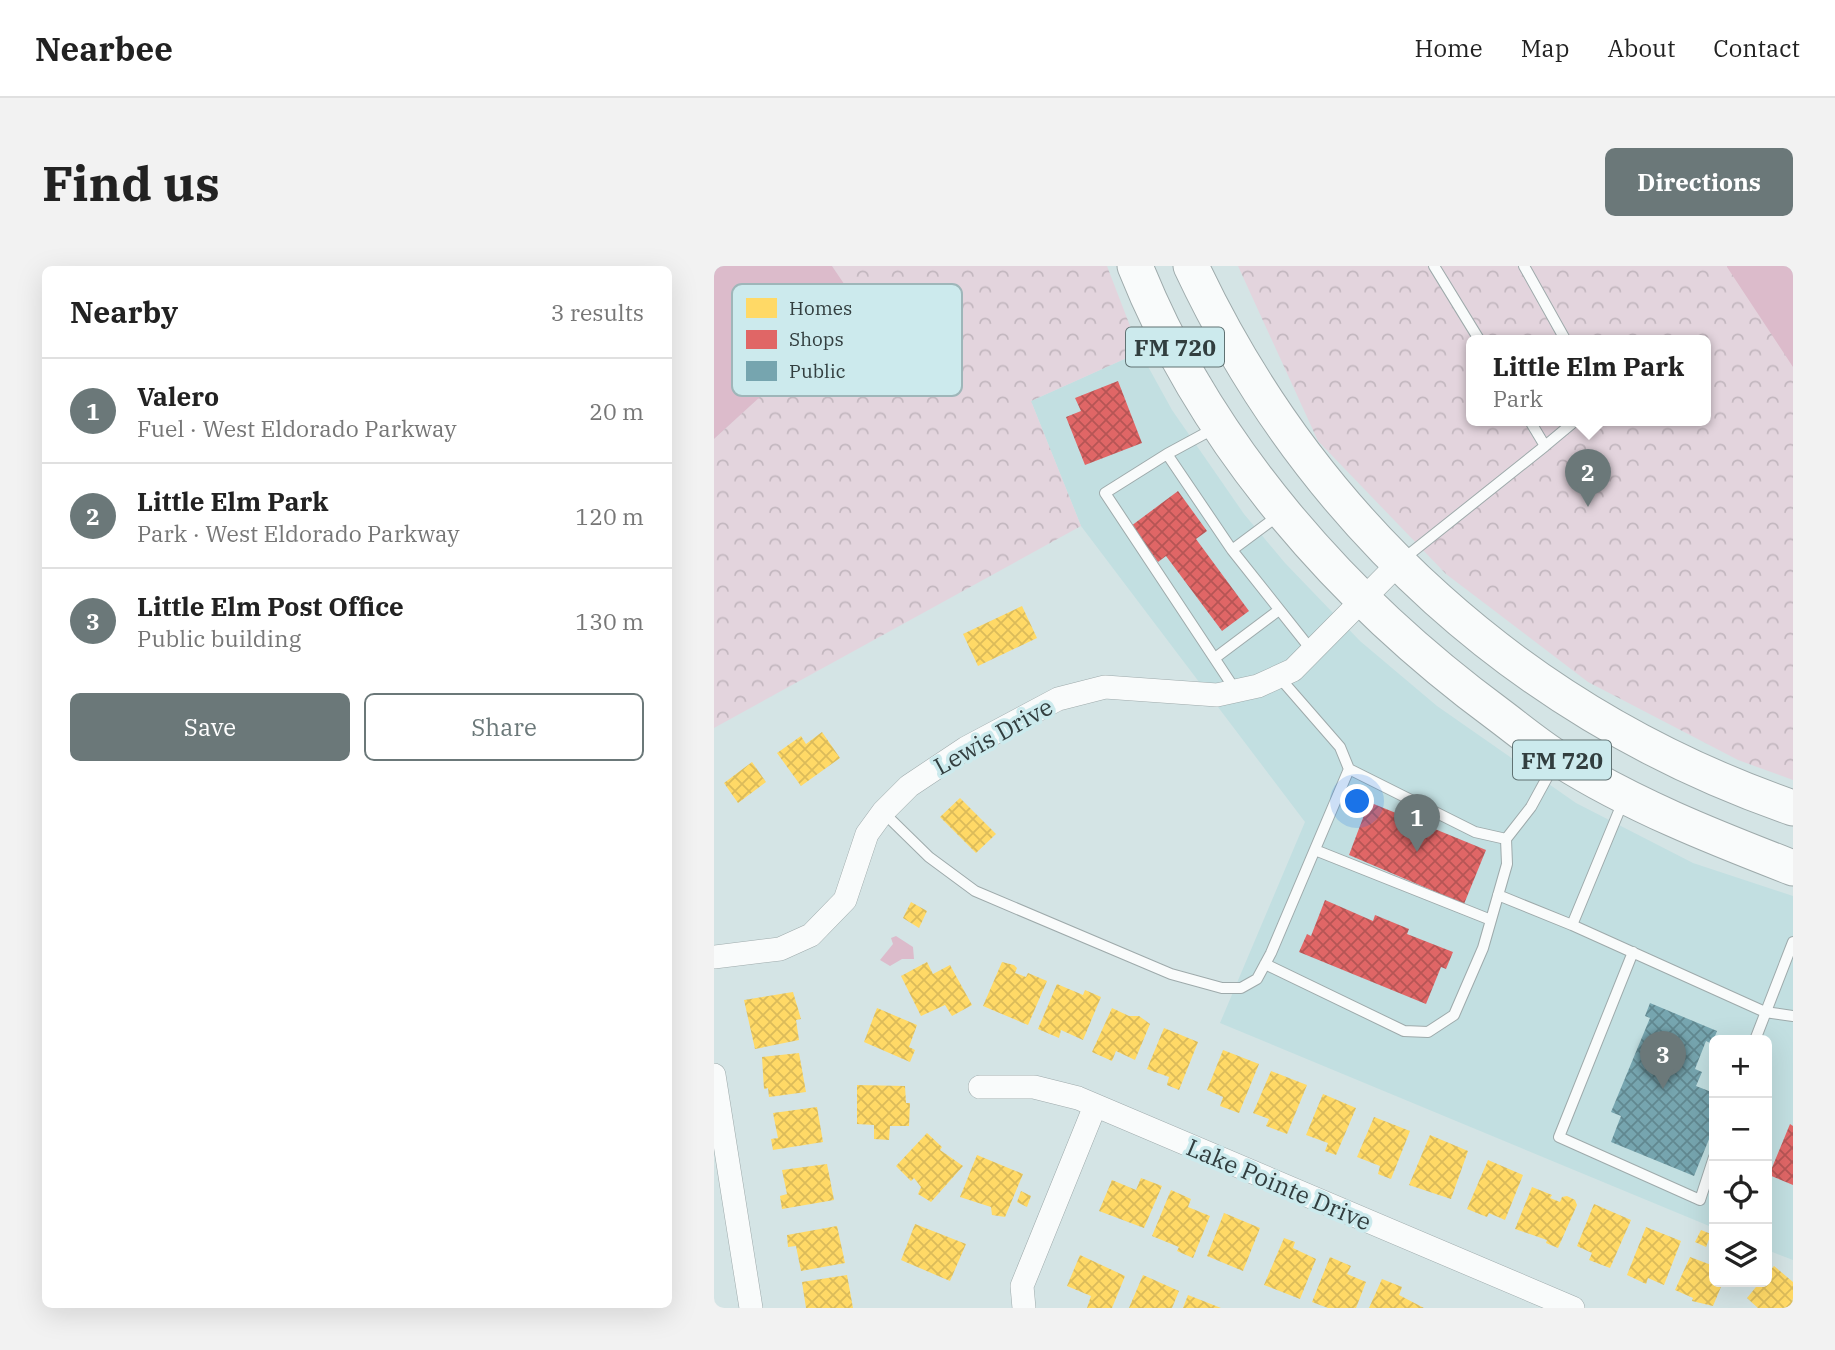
<!DOCTYPE html>
<meta charset="utf-8">
<style>
:root{--surface:#fff;--page:#f2f2f2;--text:#222;--muted:#767676;--line:#e0e0e0;--accent:#6b7879}
body{margin:0;font-family:"IBM Plex Serif",serif;background:var(--page);color:var(--text)}
.controls{position:absolute;right:21px;bottom:21px;display:grid;overflow:hidden;border-radius:10px;box-shadow:0 7px 28px #0002}
.controls button{width:63px;height:63px;display:grid;place-items:center;padding:0;border:0;border-bottom:2px solid var(--line);background:var(--surface);color:var(--text);font:35px sans-serif}
.you{position:absolute;left:644px;top:536px;width:24px;height:24px;margin:-18px;border:5px solid #fff;border-radius:50%;background:#1a73e8;box-shadow:0 0 0 10px #1a73e833}
.badge{display:grid;place-items:center;width:46px;height:46px;border-radius:50%;background:var(--accent);color:#fff;font-size:23px;font-weight:700}
.pin{position:absolute;translate:-50% -58px;filter:drop-shadow(0 2px 4px #0008)}
.pin::after{content:'';position:absolute;top:37px;width:24px;height:21px;background:inherit;clip-path:polygon(0 0,100% 0,50% 100%)}
.popup{position:absolute;left:752px;top:69px;width:245px;height:91px;box-sizing:border-box;display:grid;place-content:center;border-radius:10px;background:var(--surface);filter:drop-shadow(0 2px 5px #0005);font-size:23px;white-space:nowrap;color:var(--muted)}
.popup b{font-size:26px;color:var(--text)}
.popup::after{content:'';position:absolute;left:50%;top:100%;margin-left:-14px;border:14px solid transparent;border-top-color:var(--surface)}
.list{margin:0;padding:0;list-style:none}
h2{display:flex;justify-content:space-between;align-items:center;height:91px;margin:0;padding:0 28px;font-size:30px}
h2 small{font-size:23px;font-weight:400;color:var(--muted)}
.list li{display:grid;grid-template-columns:46px 1fr auto;gap:21px;align-items:center;box-sizing:border-box;height:105px;padding:0 28px;border-top:2px solid var(--line)}
.list b{display:block;font-size:26px;white-space:nowrap}
.list p{margin:0;font-size:23px;white-space:nowrap;color:var(--muted)}
.list em{font-size:23px;font-style:normal;color:var(--muted)}
.actions{display:flex;gap:14px;padding:21px 28px}
.actions a{flex:1;padding:16px 0;border:2px solid var(--accent);border-radius:10px;text-align:center;font-size:24px;color:var(--accent)}
.actions .main{background:var(--accent);color:#fff}
.icon{flex:none;width:38px;height:38px;fill:none;stroke:currentColor;stroke-width:2;stroke-linecap:round;stroke-linejoin:round}
.map{position:relative;flex:none;width:1079px;height:1042px;overflow:hidden;border-radius:10px}
header{display:flex;align-items:center;gap:42px;box-sizing:border-box;height:98px;padding:0 35px;background:var(--surface);border-bottom:2px solid var(--line)}
header strong{font-size:33px}
nav{display:flex;gap:38px;margin-inline-start:auto;font-size:24px}
.intro{display:flex;align-items:center;justify-content:space-between;box-sizing:border-box;height:168px;padding:0 42px}
h1{margin:0;font-size:49px}
.button{padding:18px 32px;border-radius:10px;background:var(--accent);color:#fff;font-size:24px;font-weight:700}
main{display:flex;gap:42px;padding:0 42px}
aside{flex:1;background:var(--surface);border-radius:10px;box-shadow:0 7px 28px #0002}
.map>svg:first-child{display:block}
.built{fill:#c2dfe1}
.forest{fill:url(#forest-crowns);fill-rule:evenodd}
.water{fill:#dcbbcb}
.homes{fill:url(#homes-cross-hatch)}
.shops{fill:url(#shops-cross-hatch)}
.public{fill:url(#public-cross-hatch)}
.lines{fill:none;stroke-linecap:round;stroke-linejoin:round}
.service-casing{stroke:#9eaaab;stroke-width:12}
.minor-casing{stroke:#9eaaab;stroke-width:24}
.primary-casing{stroke:#9eaaab;stroke-width:37}
.service{stroke:#f9fbfb;stroke-width:10}
.minor{stroke:#f9fbfb;stroke-width:23}
.primary{stroke:#f9fbfb;stroke-width:35}
.labels{text-anchor:middle;dominant-baseline:central;stroke-width:7;stroke-linejoin:round;paint-order:stroke}
.shield{fill:#cceaed;stroke:#607273;stroke-width:2}
.shield-label{font-size:23px;font-weight:bold;fill:#323e3f}
.street-label{font-size:24px;fill:#323e3f;stroke:#cceaed}
.key{fill:#cceaed;stroke:#9eb6b9;stroke-width:2}
.key-label{font-size:19px;fill:#323e3f}
</style>
<header>
<strong>Nearbee</strong>
<nav><a>Home</a><a>Map</a><a>About</a><a>Contact</a></nav>
</header>
<div class="intro"><h1>Find us</h1><a class="button">Directions</a></div>
<main>
<aside>
<h2>Nearby<small>3 results</small></h2>
<ul class="list">
<li><span class="badge">1</span><div><b>Valero</b><p>Fuel · West Eldorado Parkway</p></div><em>20 m</em></li>
<li><span class="badge">2</span><div><b>Little Elm Park</b><p>Park · West Eldorado Parkway</p></div><em>120 m</em></li>
<li><span class="badge">3</span><div><b>Little Elm Post Office</b><p>Public building</p></div><em>130 m</em></li>
</ul>
<div class="actions"><a class="main">Save</a><a>Share</a></div>
</aside>
<div class="map">
<svg width="1079" height="1042" viewBox="0 0 1079 1042">
<defs>
<pattern id="forest-crowns" width="20" height="18" patternUnits="userSpaceOnUse" patternTransform="scale(1.75)"><rect width="20" height="18" fill="#e3d4dd"/><path d="M2 6a3 3 0 1 1 6 0M12 15a3 3 0 1 1 6 0" fill="none" stroke="#c3b7bf"/></pattern>
<pattern id="homes-cross-hatch" width="8" height="8" patternUnits="userSpaceOnUse" patternTransform="scale(1.75)"><rect width="8" height="8" fill="#ffd966"/><path d="M0 0l8 8M0 8l8-8" fill="none" stroke="#dbbb5a"/></pattern>
<pattern id="shops-cross-hatch" width="8" height="8" patternUnits="userSpaceOnUse" patternTransform="scale(1.75)"><rect width="8" height="8" fill="#e06666"/><path d="M0 0l8 8M0 8l8-8" fill="none" stroke="#b65555"/></pattern>
<pattern id="public-cross-hatch" width="8" height="8" patternUnits="userSpaceOnUse" patternTransform="scale(1.75)"><rect width="8" height="8" fill="#76a5af"/><path d="M0 0l8 8M0 8l8-8" fill="none" stroke="#618890"/></pattern>
</defs>
<rect width="100%" height="100%" fill="#d4e4e5"/>
<path class="built" d="M426,86L458,144L530,248L571,297L646,375L723,440L862,537L979,597L1079,630V994L1053,984V774H1000V962L506,757L591,556L367,260L317,135Z"/>
<path class="forest" d="M118,0H393L426,86L317,135L367,260L0,462V173L144,40Z
M524,0H1079V514L1024,494L874,416L732,308L604,175ZM757,75H991V155H757Z"/>
<path class="water" d="M0,0H118L145,40L0,173Z
M1013,0H1079V101L1013,1Z
M182,670L199,681L200,693H188L176,700L166,694L179,678L177,672Z"/>
<path class="homes" d="M308,340L323,372L264,400L249,368Z
M108,466L126,492L87,520L63,487L87,470L92,478Z
M38,496L52,516L24,537L10,517Z
M246,532L282,568L262,587L226,551Z
M197,636L213,645L205,662L189,652Z
M213,696L219,708L236,699L258,739L238,750L231,739L207,750L187,710Z
M288,696L300,699L303,702L301,707L312,711L314,707L333,715L314,759L269,740Z
M343,718L369,729L371,724L387,731L369,774L347,764L345,772L324,763Z
M79,726L87,753L82,754L85,774L41,783L30,734Z
M163,742L203,759L195,781L201,784L196,796L150,776Z
M398,742L415,750H425L436,758L421,794L402,785L398,795L378,786Z
M450,762L484,776L465,824L453,819L455,811L433,803Z
M509,784L545,798L525,847L506,840L509,831L493,824Z
M85,787L92,826L55,831L54,822L50,823L48,791Z
M557,805L593,819L573,868L552,860L555,853L539,847Z
M143,819L191,820L192,837H196L195,860H176L175,874L160,873V859L143,858Z
M609,828L642,842L622,889L611,885L614,877L592,869Z
M103,841L109,876L59,884L57,873L64,872L59,847Z
M660,851L696,865L677,913L664,908L666,900L643,891Z
M213,867L228,881L226,884L249,900L217,936L204,928L207,921L200,912L197,915L182,900Z
M716,869L754,885L737,933L695,919Z
M263,889L309,908L291,951L278,949L277,941L246,931Z
M774,894L809,909L791,954L775,947L773,951L753,943Z
M113,898L120,934L68,943L66,930L73,928L68,904Z
M427,912L448,920L430,962L385,945L398,914L422,924Z
M818,921L838,929L836,932L846,936L848,931L853,930L861,934L863,939L844,982L832,977L833,974L801,963Z
M457,924L477,933L474,941L496,950L479,992L463,985L465,981L438,970Z
M307,925L317,930L313,941L303,936Z
M880,938L917,954L896,1002L875,994L878,987L863,980Z
M510,947L546,962L529,1005L493,990Z
M201,958L252,978L236,1015L187,994Z
M123,960L131,997L87,1005L82,980L74,981L73,969Z
M932,961L967,975L950,1019L934,1012L932,1018L913,1009Z
M987,964L997,968L992,981L981,976Z
M570,972L581,976L579,982L602,993L586,1033L550,1019Z
M366,989L411,1010L398,1042H373L377,1030L353,1020Z
M616,991L637,1000L633,1008L652,1016L642,1042H614L598,1036Z
M976,991L1000,1000V1016H1009L999,1040L978,1035L979,1032L961,1024Z
M1060,1000L1079,1016V1038L1076,1042H1044L1033,1032L1046,1016H1053V1008Z
M133,1009L139,1042H92L88,1016Z
M429,1009L465,1025L458,1042H415Z
M668,1013L688,1021L685,1029L710,1042H655Z
M474,1029L507,1042H469Z"/>
<path class="shops" d="M404,115L428,177L371,199L352,151L367,145L361,132Z
M464,225L493,265L482,273L535,345L508,365L452,290L444,296L417,260Z
M655,536L772,584L750,638L635,589Z
M611,634L659,655L661,649L695,663L693,668L739,686L732,703L727,701L712,738L585,686L593,668L597,670Z
M1076,858L1079,860V919L1055,909Z"/>
<path class="public" d="M936,737L1003,765L998,778L992,775L981,803L988,806L982,820L1000,827V861L980,910L897,876L907,850L897,846L936,752L931,750Z"/>
<g class="lines">
<g class="service-casing">
<path id="service" d="M720,0L766,75
M810,0L852,75
M816,155L831,180L861,155
M501,162L453,188L518,284L565,249
M453,188L391,227L522,425
M518,284L599,386
M688,294L831,180
M501,392L565,344
M635,503L761,566L792,573L817,541L841,497
M910,533L858,659L1051,746L1079,750
M169,546L215,591L261,625L457,708L508,722H527L543,713L557,687L635,503L626,481L565,411
M601,584L777,654
M784,629L858,659
M919,686L845,871L986,934L1000,891
M551,698L690,765L714,766L740,749L769,682L793,598L792,573
M1041,774L1079,676"/>
</g>
<g class="minor-casing">
<path id="minor" d="M0,691L66,683L97,669L131,634L153,568L169,546L195,520L252,482L344,433L391,421L503,429L544,420L579,404L684,298
M0,809L37,1042
M266,821H320L364,832L859,1042
M310,1042L308,1020L381,840"/>
</g>
<g class="primary-casing">
<path id="primary" d="M421,0C493,181 630,335 785,449C805,464 824,480 845,493C918,539 999,571 1079,602
M477,0C598,258 811,449 1079,542"/>
</g>
<use href="#service" class="service"/>
<use href="#minor" class="minor"/>
<use href="#primary" class="primary"/>
</g>
<g class="labels">
<g class="shield">
<rect x="412" y="61.5" width="98" height="39" rx="5"/>
<rect x="799" y="474.5" width="98" height="39" rx="5"/>
</g>
<g class="shield-label">
<text x="461" y="81">FM 720</text>
<text x="848" y="494">FM 720</text>
</g>
<g class="street-label">
<text transform="translate(279 470) rotate(-29)">Lewis Drive</text>
<text transform="translate(565 918) rotate(23)">Lake Pointe Drive</text>
</g>
</g>
<rect x="18" y="18" width="230" height="112" rx="10" class="key"/>
<rect x="32" y="32" width="31" height="20" fill="#ffd966"/>
<rect x="32" y="64" width="31" height="19" fill="#e06666"/>
<rect x="32" y="95" width="31" height="20" fill="#76a5af"/>
<g class="key-label">
<text x="75" y="49">Homes</text>
<text x="75" y="80">Shops</text>
<text x="75" y="112">Public</text>
</g>
</svg>
<div class="controls">
<button>+</button>
<button>−</button>
<button><svg class="icon" aria-label="locate" viewBox="0 0 24 24"><circle cx="12" cy="12" r="6"/><path d="M12 2v4M12 18v4M2 12h4M18 12h4"/></svg></button>
<button><svg class="icon" aria-label="layers" viewBox="0 0 24 24"><path d="M12 4l9 5-9 5-9-5zM3 14l9 5 9-5"/></svg></button>
</div>
<div class="you"></div>
<div class="pin badge" style="left:703px;top:586px">1</div>
<div class="pin badge" style="left:874px;top:241px">2</div>
<div class="popup"><b>Little Elm Park</b>Park</div>
<div class="pin badge" style="left:949px;top:823px">3</div>
</div>
</main>
